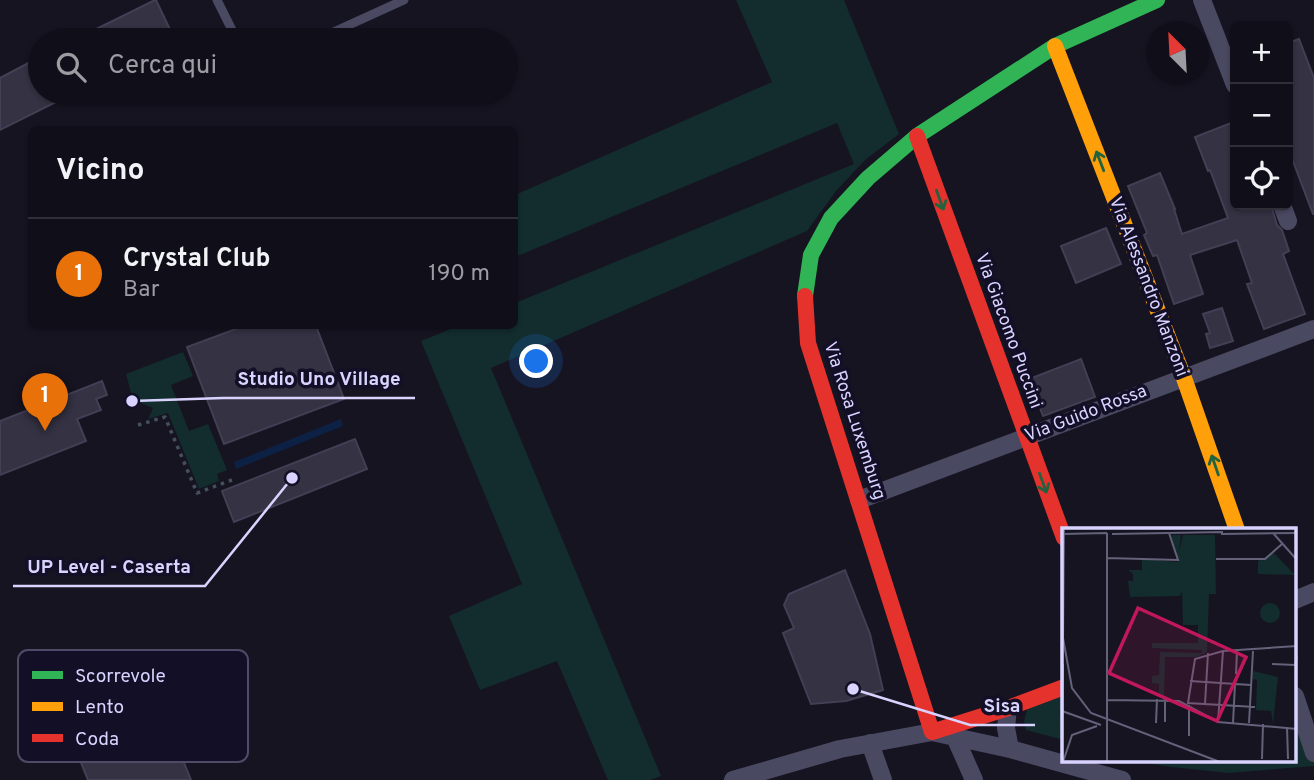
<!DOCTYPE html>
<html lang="it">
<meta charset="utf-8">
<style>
:root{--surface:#100f19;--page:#191822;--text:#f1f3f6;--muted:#9c9ca2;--line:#302f38;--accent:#9591b1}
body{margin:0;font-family:Overpass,sans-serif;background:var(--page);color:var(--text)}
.controls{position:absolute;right:21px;top:21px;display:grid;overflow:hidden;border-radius:10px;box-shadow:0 2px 5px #0004}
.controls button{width:63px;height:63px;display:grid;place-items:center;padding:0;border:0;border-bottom:2px solid var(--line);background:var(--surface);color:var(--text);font:35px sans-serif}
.compass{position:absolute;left:1146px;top:21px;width:63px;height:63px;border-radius:50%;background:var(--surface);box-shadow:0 2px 5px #0004;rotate:336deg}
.you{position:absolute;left:537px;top:362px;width:24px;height:24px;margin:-18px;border:5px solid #fff;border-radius:50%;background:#1a73e8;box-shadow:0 0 0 10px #1a73e833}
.badge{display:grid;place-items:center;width:46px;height:46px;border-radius:50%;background:var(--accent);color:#fff;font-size:23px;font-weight:700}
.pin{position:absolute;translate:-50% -58px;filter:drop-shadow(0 2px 4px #0008)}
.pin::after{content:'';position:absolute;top:37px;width:24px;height:21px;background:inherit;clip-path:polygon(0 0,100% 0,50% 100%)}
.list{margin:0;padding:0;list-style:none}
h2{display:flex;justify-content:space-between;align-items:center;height:91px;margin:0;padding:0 28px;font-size:30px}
h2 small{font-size:23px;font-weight:400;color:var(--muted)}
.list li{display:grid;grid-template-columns:46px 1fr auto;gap:21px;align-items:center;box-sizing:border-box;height:112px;padding:0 28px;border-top:2px solid var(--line)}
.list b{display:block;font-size:26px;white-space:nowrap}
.list p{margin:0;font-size:23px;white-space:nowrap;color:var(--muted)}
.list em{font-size:23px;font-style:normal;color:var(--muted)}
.icon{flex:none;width:38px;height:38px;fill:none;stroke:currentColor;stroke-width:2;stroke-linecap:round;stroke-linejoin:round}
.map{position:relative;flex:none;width:1314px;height:780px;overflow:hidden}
.search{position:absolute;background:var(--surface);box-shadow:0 2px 5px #0004;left:28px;top:28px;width:490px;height:77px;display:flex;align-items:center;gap:18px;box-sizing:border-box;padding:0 24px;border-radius:38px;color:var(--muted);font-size:26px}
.panel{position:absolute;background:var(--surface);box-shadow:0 2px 5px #0004;left:28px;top:126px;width:490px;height:203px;border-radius:10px}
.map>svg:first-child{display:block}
.green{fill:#132c2d}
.water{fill:#0d2144}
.building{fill:#343243;stroke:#433f54;stroke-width:2}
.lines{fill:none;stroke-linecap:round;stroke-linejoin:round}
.path{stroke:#44505f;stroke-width:3.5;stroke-dasharray:3.5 5;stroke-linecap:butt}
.lane{stroke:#4a4962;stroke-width:9}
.street{stroke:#4a4962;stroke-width:18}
.fast{stroke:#30b455;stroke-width:16}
.slow{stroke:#ff9f0a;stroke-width:16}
.jam{stroke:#e5322d;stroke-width:16}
.oneway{stroke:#22623e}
.labels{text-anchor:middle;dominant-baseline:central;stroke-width:7;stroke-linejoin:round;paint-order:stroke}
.street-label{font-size:18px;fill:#d9d4ff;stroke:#130f26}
.inset-road{fill:none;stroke:#64617a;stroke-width:2}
.view{fill:#c2185b;fill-opacity:0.15;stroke:#c2185b;stroke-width:3.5}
.inset-edge{fill:none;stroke:#d9d4ff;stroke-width:3.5}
.key{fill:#130f26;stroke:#4e4a67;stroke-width:2}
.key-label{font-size:19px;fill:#d9d4ff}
.leader{fill:none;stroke:#d9d4ff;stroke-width:2.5}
.callout-dot{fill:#d9d4ff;stroke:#130f26;stroke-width:2.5}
.callout-label{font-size:19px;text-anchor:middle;font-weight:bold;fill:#d9d4ff;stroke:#130f26;stroke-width:7;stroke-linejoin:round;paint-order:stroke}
</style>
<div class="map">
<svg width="1314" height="780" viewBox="0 0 1314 780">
<rect width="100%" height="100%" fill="#161421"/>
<path class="green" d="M736,0H844L899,134L865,160L836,191L807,231L491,368L661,776L650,780H608L557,661L480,690L449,616L522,584L421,341L458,326H514L515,303L854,164L837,123L515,257V195L772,82Z
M183,352L193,376L171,385L189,431L208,424L227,470L217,474L219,481L199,489L168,413L148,419L153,408L138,402L128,404L131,393L126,374Z
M1064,687V740L1026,730L1024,721L1030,699Z
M1295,696L1314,753V766L1229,773L1171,767L1133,761H1295Z"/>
<path class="water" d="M341,419L343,426L236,469L234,462Z"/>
<path class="building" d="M156,0L175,40H74L155,0Z
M1299,39L1314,78V214H1313L1288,148V43Z
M40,57V93H74L0,130V78Z
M1231,123L1235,134V205H1271L1277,225L1282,230L1289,251L1283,254L1305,314L1264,329L1247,284L1252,283L1237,240L1190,255L1203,294L1174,304L1157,255L1153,256L1144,235L1147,233L1128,186L1160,173L1175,209H1174L1182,234L1228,218L1210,170L1208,171L1195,137Z
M1106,228L1121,264L1076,283L1061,246Z
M1222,308L1233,341L1210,348L1206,334L1210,333L1203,314Z
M244,326H316L344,399L224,444L187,347Z
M1081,359L1095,397L1043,416L1029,379Z
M102,381L107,395L96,399L101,410L77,419L86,441L0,475V421Z
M355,439L367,469L234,522L222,491Z
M845,570L870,634L883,690L846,701L811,704L783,633L794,628L784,605L789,594Z
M153,685L159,701L181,693L193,722L171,731L191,780H88L64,721Z"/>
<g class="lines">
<path class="path" d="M138,425L165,417L197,493L232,480"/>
<path class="lane" d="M217,0L237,40
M316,40L404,0"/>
<path class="street" d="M1202,0L1235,85
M1282,205L1288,221
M859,500L1314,329
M1295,600L1314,592
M1295,696L1314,753
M1008,708L1006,728L1010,749
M955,737L974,780
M870,743L883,780
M733,780L840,749L932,732L1010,749L1122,780"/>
<path class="fast" d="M805,296L811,255L831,218L868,178L917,136L1055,46L1157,0"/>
<path class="slow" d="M1055,46L1184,378L1237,530"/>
<path class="jam" d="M917,136L1064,538
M805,296L808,343L932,732L1008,708L1064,687"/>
</g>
<defs><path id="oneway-shaft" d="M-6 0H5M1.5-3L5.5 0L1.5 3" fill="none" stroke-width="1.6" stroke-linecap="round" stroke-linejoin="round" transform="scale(1.75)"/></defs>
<g class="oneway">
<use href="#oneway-shaft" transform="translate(1100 161) rotate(-111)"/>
<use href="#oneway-shaft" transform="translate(940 200) rotate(70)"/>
<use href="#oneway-shaft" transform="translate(1215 465) rotate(-109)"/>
<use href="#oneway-shaft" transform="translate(1043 483) rotate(70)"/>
</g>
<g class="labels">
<g class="street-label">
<text transform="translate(1148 287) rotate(69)">Via Alessandro Manzoni</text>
<text transform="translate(1008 331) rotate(70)">Via Giacomo Puccini</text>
<text transform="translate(1086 414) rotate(-21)">Via Guido Rossa</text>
<text transform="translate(854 421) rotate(72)">Via Rosa Luxemburg</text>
</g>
</g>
<g transform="translate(1062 528)">
<rect width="234" height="234" fill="#161421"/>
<path d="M109,7H119L117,24L121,7H153L154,66H147L145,124L134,129H103L102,169H97V156L90,155V148L97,147L98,124L140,125V122L90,120V115H136V97H121L120,63L118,68L68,69L66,53H71V46L66,42H80V31L117,34ZM212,25L233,47L196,46V33ZM198 85a10 10 0 1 1 20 0a10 10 0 1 1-20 0ZM191,143L216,149L211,196L209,183L194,182L195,152L191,151Z" fill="#132c2d"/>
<path class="inset-road" d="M45,5V234M211,5L235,32M1,6L45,5M50,6L161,4M159,6L235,5M45,30L116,32L107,5M154,31H203L220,16M1,110L10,160L29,185L158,234M1,113L2,0M210,136L233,137L235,128M174,146L175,123M128,153L189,157M45,172L117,173L156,194L235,201M143,176L146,125M193,179L126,175L133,131L161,123L235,118M0,183L39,197M103,194V171M156,194L161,123M94,195L95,171M171,195L173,156M187,195L191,123M225,199L226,231M127,208V177M0,218L1,136M200,231L201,196M1,234L10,207L35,198"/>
<path class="view" d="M76,80L184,129L155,193L47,145Z"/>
<rect width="234" height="234" class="inset-edge"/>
</g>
<rect x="18" y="650" width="230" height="112" rx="10" class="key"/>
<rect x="32" y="671" width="31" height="8" fill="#30b455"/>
<rect x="32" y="702" width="31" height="9" fill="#ff9f0a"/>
<rect x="32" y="734" width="31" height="8" fill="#e5322d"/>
<g class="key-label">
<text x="75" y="682">Scorrevole</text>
<text x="75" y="713">Lento</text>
<text x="75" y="745">Coda</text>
</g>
<path class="leader" d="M132 401L223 398H415M292 478L205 586H13M853 689L970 725H1035"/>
<g class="callout-dot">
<circle cx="132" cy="401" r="7"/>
<circle cx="292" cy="478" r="7"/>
<circle cx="853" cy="689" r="7"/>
</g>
<g class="callout-label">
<text x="319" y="385">Studio Uno Village</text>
<text x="109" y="573">UP Level - Caserta</text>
<text x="1002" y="712">Sisa</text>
</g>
</svg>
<div class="controls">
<button>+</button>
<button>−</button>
<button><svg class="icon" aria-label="locate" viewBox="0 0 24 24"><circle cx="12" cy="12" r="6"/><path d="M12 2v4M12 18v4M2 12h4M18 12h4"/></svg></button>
</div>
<svg class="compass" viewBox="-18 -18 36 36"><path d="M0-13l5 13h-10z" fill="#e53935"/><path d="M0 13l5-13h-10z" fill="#9c9ca2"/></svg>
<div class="you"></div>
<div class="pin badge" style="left:45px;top:431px;background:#e8710a">1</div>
<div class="search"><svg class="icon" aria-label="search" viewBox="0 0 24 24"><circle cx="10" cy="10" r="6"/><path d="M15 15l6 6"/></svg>Cerca qui</div>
<section class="panel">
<h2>Vicino<small></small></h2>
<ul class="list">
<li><span class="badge" style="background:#e8710a">1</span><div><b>Crystal Club</b><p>Bar</p></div><em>190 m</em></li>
</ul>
</section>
</div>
